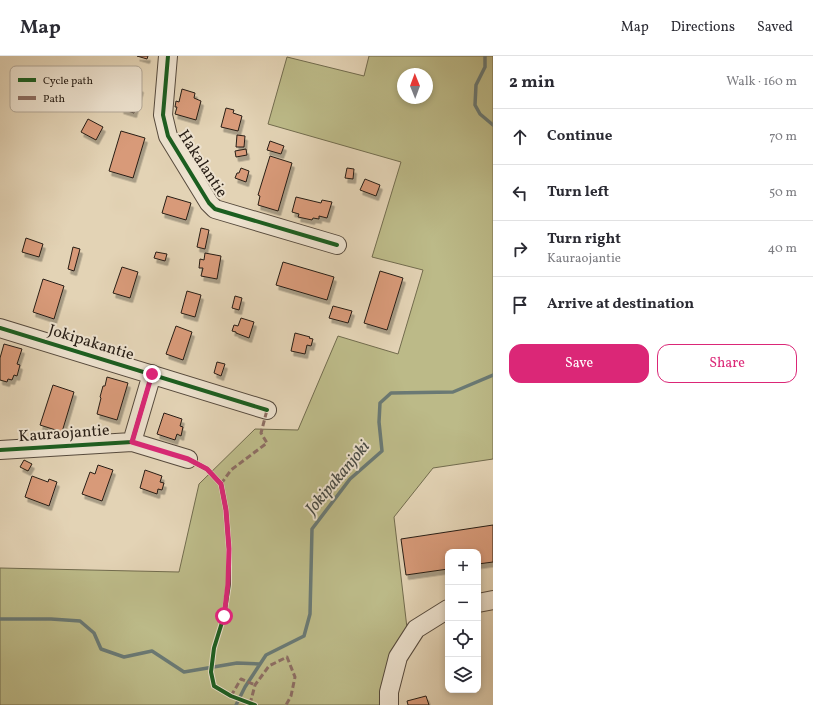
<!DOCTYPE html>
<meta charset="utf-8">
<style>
:root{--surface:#fff;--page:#f7f7f7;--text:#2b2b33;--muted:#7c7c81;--line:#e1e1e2;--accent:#db2777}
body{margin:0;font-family:Vollkorn,serif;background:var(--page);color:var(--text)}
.controls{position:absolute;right:12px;bottom:12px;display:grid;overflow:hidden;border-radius:8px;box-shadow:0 2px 6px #0003}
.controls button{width:36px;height:36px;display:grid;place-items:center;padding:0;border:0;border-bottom:1px solid var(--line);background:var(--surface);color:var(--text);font:20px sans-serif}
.compass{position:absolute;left:397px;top:12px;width:36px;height:36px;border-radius:50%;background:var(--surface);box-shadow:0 2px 6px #0003;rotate:359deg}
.stop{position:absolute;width:12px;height:12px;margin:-9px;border:3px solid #db2777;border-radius:50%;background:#fff}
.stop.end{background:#db2777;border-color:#fff;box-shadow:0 1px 4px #0008}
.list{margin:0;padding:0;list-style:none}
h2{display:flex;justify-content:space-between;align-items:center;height:52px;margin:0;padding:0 16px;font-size:17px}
h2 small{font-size:13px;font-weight:400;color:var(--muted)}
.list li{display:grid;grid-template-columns:26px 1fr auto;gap:12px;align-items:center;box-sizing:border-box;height:56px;padding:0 16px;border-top:1px solid var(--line)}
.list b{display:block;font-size:15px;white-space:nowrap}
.list p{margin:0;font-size:13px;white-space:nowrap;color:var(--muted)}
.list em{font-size:13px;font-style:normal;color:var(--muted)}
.actions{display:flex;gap:8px;padding:12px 16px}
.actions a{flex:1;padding:9px 0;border:1px solid var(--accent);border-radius:12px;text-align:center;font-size:14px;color:var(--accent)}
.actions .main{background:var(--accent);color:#fff}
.icon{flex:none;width:22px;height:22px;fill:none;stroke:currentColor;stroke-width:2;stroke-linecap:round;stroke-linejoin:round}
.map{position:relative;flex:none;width:493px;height:649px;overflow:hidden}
header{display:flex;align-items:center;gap:24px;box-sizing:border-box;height:56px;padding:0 20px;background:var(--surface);border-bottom:1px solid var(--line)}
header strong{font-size:19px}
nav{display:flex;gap:22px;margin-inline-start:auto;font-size:14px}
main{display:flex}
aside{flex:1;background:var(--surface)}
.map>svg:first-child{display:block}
.green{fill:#bcba88;stroke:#726c4e;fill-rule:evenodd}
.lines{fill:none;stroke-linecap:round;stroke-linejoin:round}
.stream{stroke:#6a7974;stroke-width:3.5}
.building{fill:#d89a79;stroke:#271d15;filter:url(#shadow)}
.minor-casing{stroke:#564a3d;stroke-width:20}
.minor{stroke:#ede2cf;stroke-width:18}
.quiet{stroke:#8d6e63;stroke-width:3;stroke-dasharray:6 3;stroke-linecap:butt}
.cycleway-casing{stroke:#ede2cf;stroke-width:6}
.cycleway{stroke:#1b5e20;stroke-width:4}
.route{stroke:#db2777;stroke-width:5}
.labels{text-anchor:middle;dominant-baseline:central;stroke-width:4;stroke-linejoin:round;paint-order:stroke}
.street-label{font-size:16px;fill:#271d15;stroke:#ede2cf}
.water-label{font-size:17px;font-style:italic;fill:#484b45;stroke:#ede2cf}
.key{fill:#ede2cf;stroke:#b2a797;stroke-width:1}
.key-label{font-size:11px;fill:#271d15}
</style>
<header>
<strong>Map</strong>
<nav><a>Map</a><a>Directions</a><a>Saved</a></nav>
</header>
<main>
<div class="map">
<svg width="493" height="649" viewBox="0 0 493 649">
<defs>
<filter id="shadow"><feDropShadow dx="2.5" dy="4.5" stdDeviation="0" flood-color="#0004"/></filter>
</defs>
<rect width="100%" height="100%" fill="#e3d3b5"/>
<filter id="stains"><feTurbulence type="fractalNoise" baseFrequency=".005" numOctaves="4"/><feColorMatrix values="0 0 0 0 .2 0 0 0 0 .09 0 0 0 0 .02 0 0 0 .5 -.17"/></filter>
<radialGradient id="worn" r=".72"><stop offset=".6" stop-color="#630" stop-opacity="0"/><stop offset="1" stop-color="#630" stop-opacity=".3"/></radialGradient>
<path class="green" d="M369,0H493V403L433,412L394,461L407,572L383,649H0V512L179,516L199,428L255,373L298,374L338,280L398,298L423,214L372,201L401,106L268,68L287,1L364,20ZM403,18H427V42H403Z"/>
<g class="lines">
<path class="stream" d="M485,0V11L476,29L475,49L480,58L493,69
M0,563H51L80,565L94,577L101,593L124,601L152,595L184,616L237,607L260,608
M236,649L245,631L266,599L304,580L310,558L312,473L350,423L382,395L379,366L380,347L391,337L453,336L493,319"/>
</g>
<path class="building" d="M137,0H148L147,3Z
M129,28L141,32L134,57L121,53Z
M182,33L195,37L194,42L201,45L196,64L175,58L177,51H175L176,45L179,46Z
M226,52L234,54L233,57L242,60L238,75L221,71Z
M88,63L103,71L96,84L81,76Z
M121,75L145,82L133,122L109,115Z
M237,79L245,80L244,91H236Z
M270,85L284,90L281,98L267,94Z
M246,93L247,99L236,101L235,95Z
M270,100L292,107L278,155L258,149L260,140L258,139Z
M241,112L249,115L246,126L235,122L237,117H239Z
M347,112L354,113L353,123L345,122Z
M365,123L380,129L376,140L360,134Z
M167,140L191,147L186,164L162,157Z
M296,141L321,147L322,144L332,146L327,162L319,160V163L313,162L312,164L298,161L299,158L292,156Z
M201,172L209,174L205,193L197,191Z
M26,182L43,188L39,201L22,196Z
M73,191L80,193L74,215L68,213Z
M156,196L167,198L165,205L154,202Z
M205,197L221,200L217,223L201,220L203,212H199L200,203L204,204Z
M283,206L334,221L327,244L276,229Z
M122,211L138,216L130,242L113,237Z
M380,215L403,222L387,274L364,267Z
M43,223L64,230L54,263L33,256Z
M187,235L201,239L195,261L181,257Z
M235,240L242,242L239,254L232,252Z
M333,250L352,255L348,267L329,262Z
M241,262L254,266L249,282L236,277V276L232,275L234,269L238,270Z
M176,270L192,276L183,304L166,298Z
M295,277L310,281L309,282L313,283L311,290L307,289L305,298L291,295Z
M4,288L22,293L17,308L20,309L17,320L14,319L12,324L8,323L7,326L0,324V302Z
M217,306L225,308L221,320L214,317Z
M107,321L128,327L117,364L97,358L101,342L100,341L103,330H105Z
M53,329L74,336L62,376L40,369Z
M164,357L182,363L180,370L183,371L181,380L177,378L175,384L157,378Z
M24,404L32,408L28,415L20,411Z
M98,409L113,414L102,445L82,438L90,416L95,418Z
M145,414L162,420L160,426L164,427L162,434L158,433L157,438L140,432Z
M32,420L48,426L49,423L57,426L49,450L25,441Z
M493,469V506L478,508V496H448V513L406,519L401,483Z
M426,640L429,649H408L407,645Z"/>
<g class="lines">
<g class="minor-casing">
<path id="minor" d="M168,0L163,59L168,80L209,147L215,153L337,189
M0,272L267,354
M132,386L188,403
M0,394L132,386L152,318
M478,547L493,544
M389,649V636L398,601L416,573L448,553"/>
</g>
<use href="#minor" class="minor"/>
<path class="quiet" d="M221,428L231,414L267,387L261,377L267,354
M231,640L241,623L255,629
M250,648L255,629L269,610L287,601L295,621L291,640L286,649"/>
<g class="cycleway-casing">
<path id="cycleway" d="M168,0L163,59L168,80L209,147L215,153L337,189
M0,272L267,354
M0,394L132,386L152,318
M188,403L207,413L221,428L226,454L229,493V528L224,560L214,592L211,616L214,630L231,640L255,649"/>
</g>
<use href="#cycleway" class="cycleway"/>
</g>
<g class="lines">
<path class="route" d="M152,318L132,386L188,403L207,413L221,428L226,454L229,493L228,528L224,560"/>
</g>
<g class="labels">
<g class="street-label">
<text transform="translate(202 108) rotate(57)">Hakalantie</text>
<text transform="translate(91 287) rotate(17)">Jokipakantie</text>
<text transform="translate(64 378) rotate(-4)">Kauraojantie</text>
</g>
<g class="water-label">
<text transform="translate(338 422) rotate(-50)">Jokipakanjoki</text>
</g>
</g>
<rect x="10" y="10" width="132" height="46" rx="6" class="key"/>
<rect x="18" y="22" width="18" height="4" fill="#1b5e20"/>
<rect x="18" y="40" width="18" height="4" fill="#8d6e63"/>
<g class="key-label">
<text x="43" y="28">Cycle path</text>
<text x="43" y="46">Path</text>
</g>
<rect width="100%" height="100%" filter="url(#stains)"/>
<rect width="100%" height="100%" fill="url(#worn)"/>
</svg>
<div class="controls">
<button>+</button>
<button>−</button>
<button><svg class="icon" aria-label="locate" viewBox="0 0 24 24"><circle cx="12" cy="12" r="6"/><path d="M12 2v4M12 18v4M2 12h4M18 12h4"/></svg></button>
<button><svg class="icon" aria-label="layers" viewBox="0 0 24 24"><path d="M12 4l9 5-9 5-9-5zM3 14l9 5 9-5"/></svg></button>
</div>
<svg class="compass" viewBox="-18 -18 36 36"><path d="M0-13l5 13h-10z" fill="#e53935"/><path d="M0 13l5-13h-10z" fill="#7c7c81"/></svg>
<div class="stop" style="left:224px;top:560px"></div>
<div class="stop end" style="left:152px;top:318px"></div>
</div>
<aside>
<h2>2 min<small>Walk · 160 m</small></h2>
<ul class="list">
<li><svg class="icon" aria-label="ahead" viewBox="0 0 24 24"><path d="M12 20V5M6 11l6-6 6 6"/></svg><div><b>Continue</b></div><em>70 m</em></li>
<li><svg class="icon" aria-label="left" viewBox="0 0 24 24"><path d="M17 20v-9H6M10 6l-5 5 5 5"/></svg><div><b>Turn left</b></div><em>50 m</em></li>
<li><svg class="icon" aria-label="right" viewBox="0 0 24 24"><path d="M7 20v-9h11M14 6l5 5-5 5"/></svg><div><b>Turn right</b><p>Kauraojantie</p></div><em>40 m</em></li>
<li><svg class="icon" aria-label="arrive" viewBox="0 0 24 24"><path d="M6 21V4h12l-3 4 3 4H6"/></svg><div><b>Arrive at destination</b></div></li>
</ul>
<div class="actions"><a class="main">Save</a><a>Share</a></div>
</aside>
</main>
